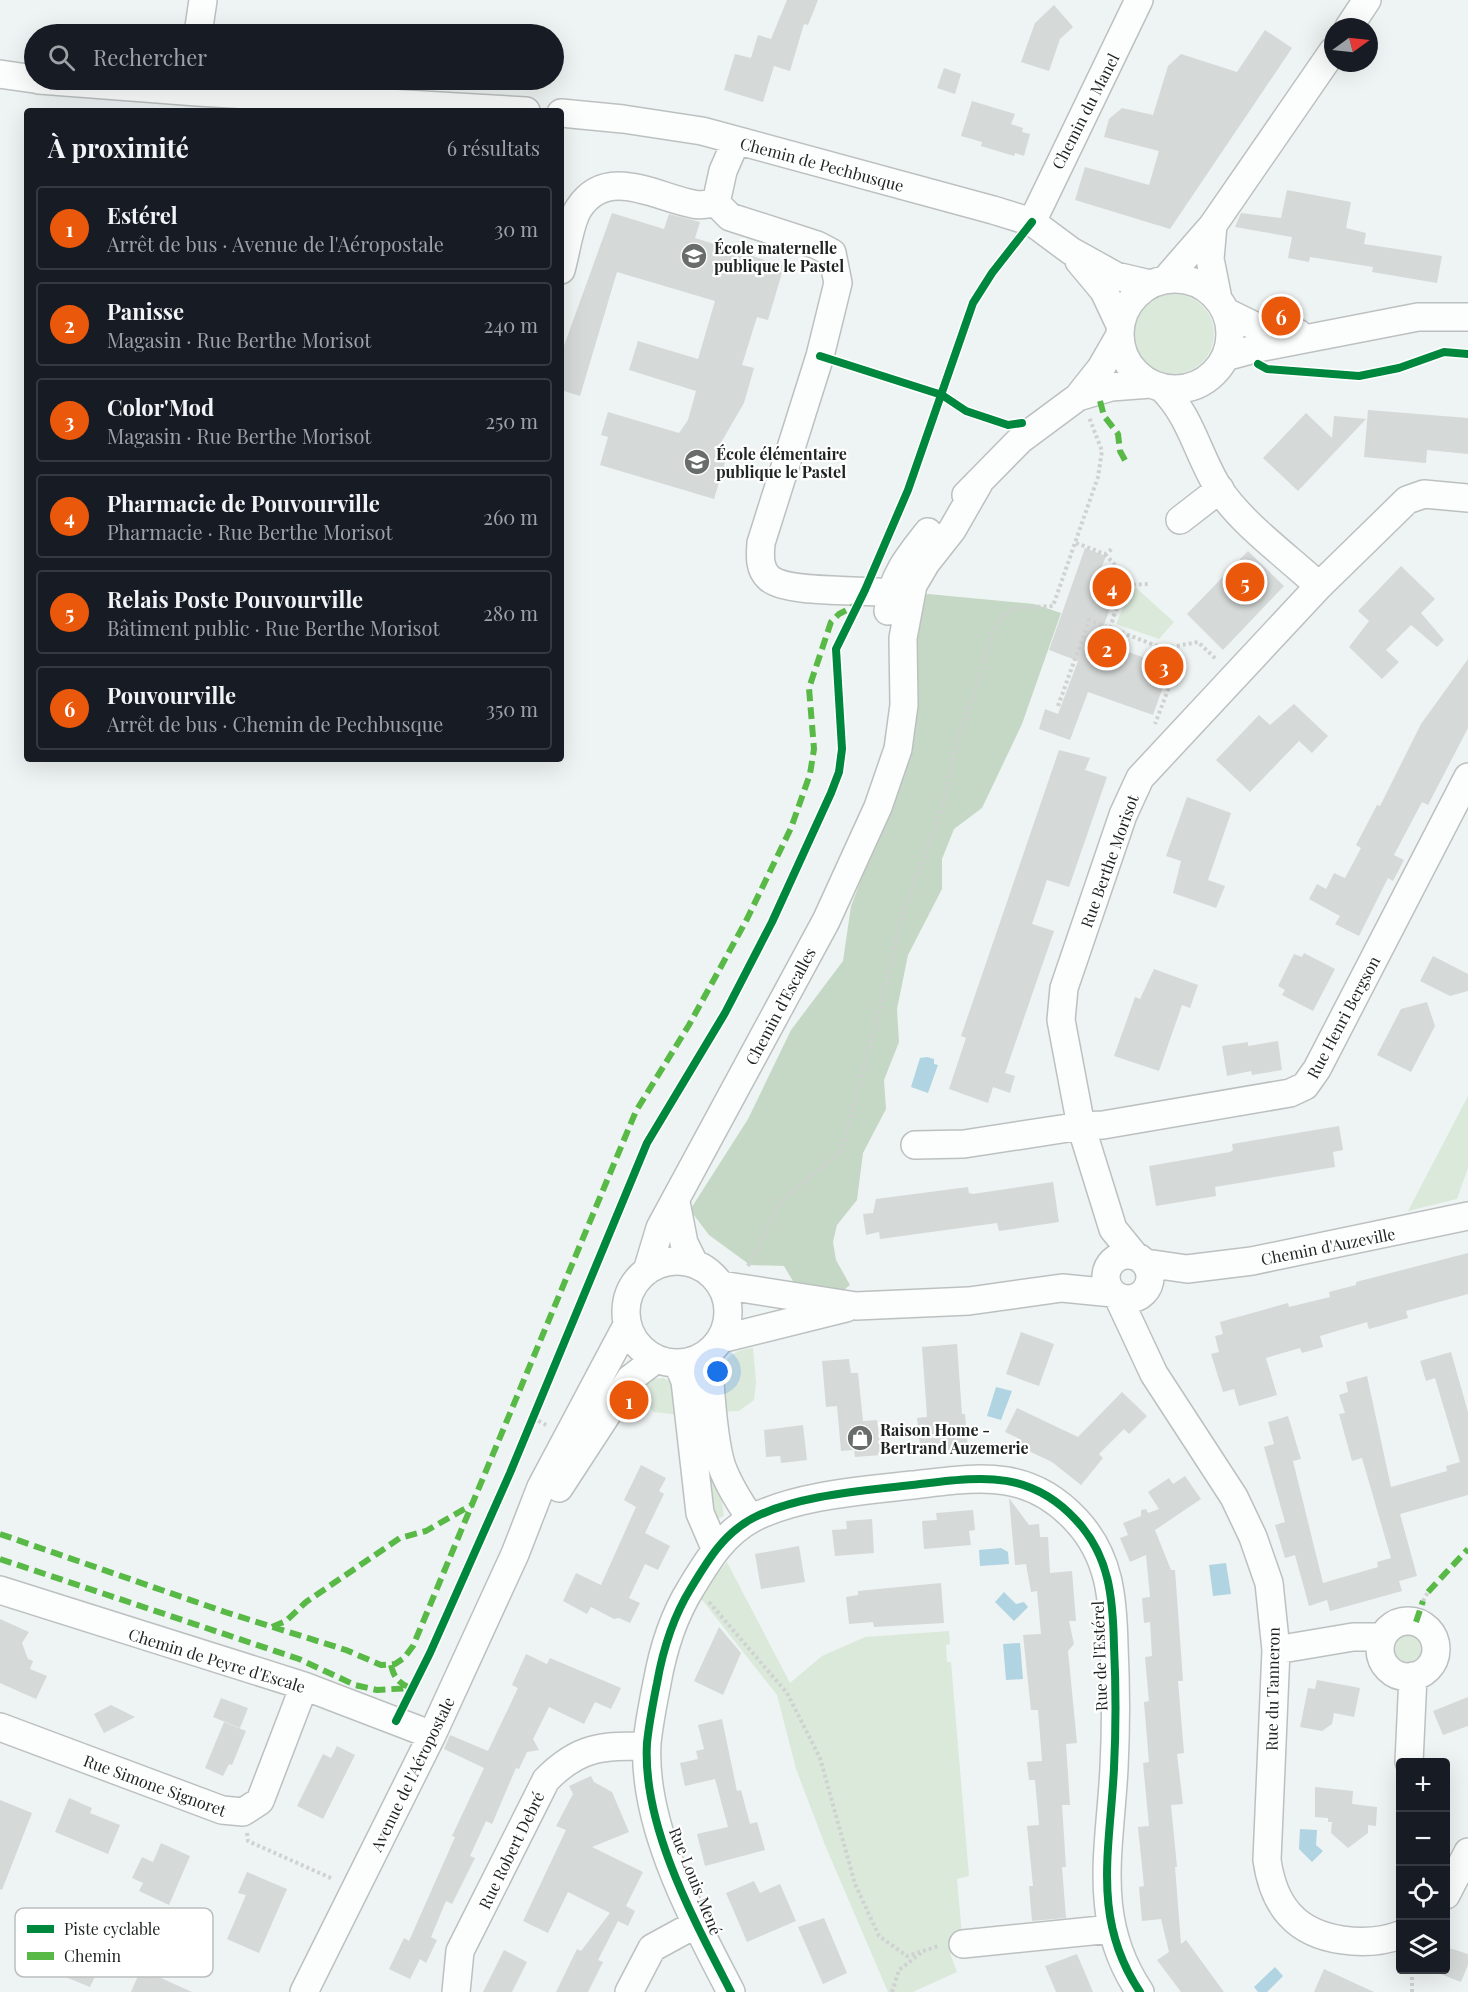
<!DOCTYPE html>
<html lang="fr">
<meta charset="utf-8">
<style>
:root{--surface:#171b24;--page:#242831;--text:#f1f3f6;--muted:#9ea1a6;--line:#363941;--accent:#ea580c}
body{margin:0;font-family:"Playfair Display",serif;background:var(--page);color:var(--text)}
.controls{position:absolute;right:18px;bottom:18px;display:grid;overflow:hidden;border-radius:6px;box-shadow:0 6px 24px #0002}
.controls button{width:54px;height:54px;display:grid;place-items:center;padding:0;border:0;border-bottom:2px solid var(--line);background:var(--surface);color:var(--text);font:30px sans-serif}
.compass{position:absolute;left:1324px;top:18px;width:54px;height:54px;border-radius:50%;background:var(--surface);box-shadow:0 6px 24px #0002;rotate:75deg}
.you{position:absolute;left:718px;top:1372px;width:21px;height:21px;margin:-15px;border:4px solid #fff;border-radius:50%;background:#1a73e8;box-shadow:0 0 0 9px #1a73e833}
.badge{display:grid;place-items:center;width:39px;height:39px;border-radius:50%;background:var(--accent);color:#fff;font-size:20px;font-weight:700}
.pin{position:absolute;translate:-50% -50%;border:3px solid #fff;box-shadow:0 2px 6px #0006}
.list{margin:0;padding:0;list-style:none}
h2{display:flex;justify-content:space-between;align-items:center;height:78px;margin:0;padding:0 24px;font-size:26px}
h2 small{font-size:20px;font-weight:400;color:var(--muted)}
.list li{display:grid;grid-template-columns:39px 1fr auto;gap:18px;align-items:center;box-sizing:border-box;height:84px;margin:0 12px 12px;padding:0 12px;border:2px solid var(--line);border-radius:6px}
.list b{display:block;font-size:22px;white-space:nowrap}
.list p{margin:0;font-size:20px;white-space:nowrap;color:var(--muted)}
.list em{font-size:20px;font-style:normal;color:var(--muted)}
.icon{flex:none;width:33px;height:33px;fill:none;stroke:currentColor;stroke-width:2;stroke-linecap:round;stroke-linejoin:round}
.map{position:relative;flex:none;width:1468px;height:1992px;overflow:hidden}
.search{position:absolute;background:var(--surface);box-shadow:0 6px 24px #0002;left:24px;top:24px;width:540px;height:66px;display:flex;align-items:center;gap:15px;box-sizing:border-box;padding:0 21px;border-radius:33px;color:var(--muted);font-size:22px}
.panel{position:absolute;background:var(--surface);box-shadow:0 6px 24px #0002;left:24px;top:108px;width:540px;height:654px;border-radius:6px}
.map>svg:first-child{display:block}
.green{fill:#dbe9db}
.forest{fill:#c5d8c5}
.water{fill:#b0d4e2}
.building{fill:#d5d9d8}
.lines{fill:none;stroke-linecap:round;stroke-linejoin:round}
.minor-casing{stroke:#bcc1c0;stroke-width:30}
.path{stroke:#cfd2d1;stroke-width:4;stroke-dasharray:3 3;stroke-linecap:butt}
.minor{stroke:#fcfdfd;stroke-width:27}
.quiet{stroke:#58b947;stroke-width:6;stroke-dasharray:12 6;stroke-linecap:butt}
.cycleway-casing{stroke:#fff;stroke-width:11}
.cycleway{stroke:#00873e;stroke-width:8}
.labels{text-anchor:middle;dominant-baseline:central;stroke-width:4.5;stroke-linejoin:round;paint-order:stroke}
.street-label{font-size:16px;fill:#202524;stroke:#fff}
.poi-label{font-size:16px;font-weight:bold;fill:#202524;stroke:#fff;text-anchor:start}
.key{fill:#fff;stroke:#bcbebd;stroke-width:1.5}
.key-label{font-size:16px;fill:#202524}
</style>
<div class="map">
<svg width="1468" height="1992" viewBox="0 0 1468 1992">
<rect width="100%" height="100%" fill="#eef4f3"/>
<path class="green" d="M1134 334a40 40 0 1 1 80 0a40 40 0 1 1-80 0Z
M1133,585L1174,622L1159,639L1116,624Z
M1468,1096V1168L1457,1199L1408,1211Z
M753,1348L756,1382L754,1400L739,1411L720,1412C720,1382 713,1352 753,1348Z
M664,1378L678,1387L682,1415L654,1412L645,1403L632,1410L640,1397L635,1392L652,1379Z
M705,1381L724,1516L716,1519L709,1517Z
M727,1562L790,1683L822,1656L865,1637L949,1631L950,1644L946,1645L947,1662H951L969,1876L957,1879L962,1935L960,1949L950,1953L957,1972L913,1992H888L825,1845L796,1769L777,1695L699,1596Z
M1390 1649a18 18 0 1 1 36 0a18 18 0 1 1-36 0Z"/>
<path class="forest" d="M928,594L1034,604L1061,613L1022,724L982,808L954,829L942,859V889L908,955L897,1009L899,1042L884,1080L886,1109L863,1153L857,1200L837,1225L833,1242L836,1260L850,1285L839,1294L797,1288L784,1266L750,1265L709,1235L690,1210L748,1119L791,1030L843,961L851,906L875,843L915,599Z"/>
<path class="water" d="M927,1057L934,1059V1064L938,1065L928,1093L911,1087L920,1058Z
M996,1387L1012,1391L1001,1420L987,1416Z
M1001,1548L1008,1552L1009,1564L980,1566L979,1550Z
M1226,1563L1231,1594L1213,1596L1209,1565Z
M1004,1592L1016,1604L1024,1602L1028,1607L1014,1621L995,1602Z
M1020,1643L1023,1679L1006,1680L1003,1644Z
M1300,1829L1317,1830L1316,1845L1323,1851L1312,1862L1299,1849Z
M1275,1967L1283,1976L1267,1992H1258L1254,1987Z"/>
<path class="building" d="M787,0H818L808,25L804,24L790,71L774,66L763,102L724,90L735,54L751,58L758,35L771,39Z
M1054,5L1073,27L1060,39L1049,71L1021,62L1035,23Z
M1265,30L1292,48L1170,229L1075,200L1085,167L1149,185L1159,151L1104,137L1109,119L1122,108L1153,115L1168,66L1181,54L1237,72Z
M944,68L961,74L955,94L937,88Z
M972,101L1015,114L1011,124L1023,128L1022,132L1030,134L1024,156L1015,153L1014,156L981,146L982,142L961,136Z
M1287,190L1351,202L1346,228L1366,233L1364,244L1442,256L1437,283L1372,272L1373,267L1310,257L1309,262L1288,258L1292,237L1235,227L1241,213L1281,218Z
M612,213L664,229L669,214L700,222L695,238L784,266L768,320L757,317L742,365L754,368L744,403L719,446L729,449L714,499L600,465L608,437L601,435L608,412L679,433L688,420L696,391L629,370L638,341L698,359L715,301L617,272L580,396L561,390V354Z
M1368,410L1468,418V454L1427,450L1426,463L1364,457Z
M1306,413L1332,438L1334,416L1366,419L1298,491L1263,458Z
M1085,548L1106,556L1101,569L1122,576L1098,641L1170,667L1153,715L1088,692L1070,740L1039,729L1045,709L1058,714L1078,661L1049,650Z
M1248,551L1284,586L1223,650L1187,614Z
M1401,566L1435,599L1421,613L1444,640L1437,647L1411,625L1386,650L1399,662L1382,679L1349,647L1369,621L1358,611Z
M1468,659V728L1428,805L1422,802L1394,855L1404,860L1393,881L1388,878L1359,936L1335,924L1340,916L1309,899L1317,884L1326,889L1334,873L1345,878L1361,848L1356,845L1377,805L1380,806L1421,724Z
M1294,704L1328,736L1312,753L1299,741L1250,792L1216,760L1259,715L1270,725Z
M1059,750L1090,758L1085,770L1107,777L1069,887L1047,880L1032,924L1054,931L1005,1073L1015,1076L1010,1093L993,1087L988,1103L949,1089L966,1038L961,1036Z
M1187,797L1231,813L1208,880L1225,886L1216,908L1173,893L1181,861L1166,856Z
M1304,953L1335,969L1313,1011L1282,995L1285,990L1278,986L1294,954L1302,957Z
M1433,956L1468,974V991L1450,996L1420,981Z
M1154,969L1198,985L1190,1008L1182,1005L1159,1071L1114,1056L1135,997L1140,999Z
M1427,1002L1435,1026L1411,1072L1377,1055L1401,1009Z
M1278,1041L1282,1070L1252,1075L1251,1071L1227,1076L1222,1046L1248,1042V1046Z
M1339,1126L1343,1150L1333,1152L1335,1167L1215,1187L1216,1196L1156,1206L1149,1166L1230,1152L1233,1150L1232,1144Z
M1053,1182L1059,1222L999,1231L997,1223L880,1239L879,1232L866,1235L863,1214L873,1213L876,1199L968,1187L969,1193L973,1194Z
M1468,1253V1294L1406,1311L1408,1318L1369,1329L1367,1322L1320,1336L1323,1347L1302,1353L1300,1348L1266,1358L1277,1395L1239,1406L1234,1389L1223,1392L1211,1354L1219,1352L1215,1336L1223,1334L1220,1322L1288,1303L1289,1307L1330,1297L1329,1292L1356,1285V1282Z
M1021,1332L1054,1344L1039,1386L1006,1374Z
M957,1344L962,1414H965L968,1448L934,1451L933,1444L920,1445L917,1418L927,1417L922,1347Z
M1451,1352L1468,1412V1495L1400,1514L1417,1576L1399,1581L1402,1591L1330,1611L1327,1600L1309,1606L1295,1555L1285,1558L1275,1525L1285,1522L1264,1447L1274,1444L1268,1422L1288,1416L1301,1459L1293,1461L1323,1583L1378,1567L1377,1562L1391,1558L1362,1458L1352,1461L1339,1414L1345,1413L1339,1395L1348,1392L1346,1382L1367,1376L1391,1487L1447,1471L1446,1466L1460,1462L1435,1378L1426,1381L1420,1361Z
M849,1359L851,1373H858L863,1421L877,1420L881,1455L855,1457L854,1450L841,1451L837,1406L826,1407L822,1361Z
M1122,1392L1147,1416L1129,1434L1124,1429L1099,1454L1103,1458L1081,1485L1052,1462L1016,1445L1018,1438L1005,1432L1017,1408L1078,1437Z
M803,1425L807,1460L781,1463L780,1456L766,1457L764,1430Z
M641,1465L666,1478L659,1491L664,1494L645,1533L670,1546L658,1570L645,1564L629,1598L640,1603L630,1623L619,1618L614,1619L591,1607L587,1614L563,1601L576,1573L601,1585L636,1507L624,1500Z
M1185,1476L1201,1499L1155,1530L1171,1570H1175L1183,1681H1178L1184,1753L1177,1754L1183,1804L1171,1805L1177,1867H1175L1181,1944L1186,1940L1224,1992H1181L1157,1960L1169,1952L1161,1919L1142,1921L1139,1887L1144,1886L1138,1827L1149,1826L1143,1763L1149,1762L1144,1702L1149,1701L1145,1657L1152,1656L1150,1622L1144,1623L1142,1598L1150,1597L1146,1555L1130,1562L1120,1538L1128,1535L1123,1523L1141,1516V1510L1146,1509L1148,1513L1159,1509L1148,1492L1169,1478L1173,1484Z
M1009,1498L1029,1525L1039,1524L1040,1537H1048L1050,1573L1072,1571L1076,1621H1069L1074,1644L1068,1651L1077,1743L1066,1744L1070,1805H1062L1066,1867H1062L1066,1918L1032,1921L1029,1886H1033L1027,1826L1039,1825L1035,1780H1029L1027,1762L1042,1761L1038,1710H1031L1023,1635L1041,1634L1037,1591L1031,1592L1026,1564L1015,1565Z
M973,1510L975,1530L969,1531L971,1545L924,1549L922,1521L937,1520L936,1513Z
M872,1519L874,1553L835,1556L832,1530L847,1529L846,1521Z
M799,1546L805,1582L761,1589L755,1554Z
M941,1583L944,1623L874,1627L873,1622L849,1624L846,1597L858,1595V1591Z
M0,1619L29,1632L22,1643L28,1659L33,1661L30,1669L47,1676L36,1699L0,1683Z
M719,1627L741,1653L723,1695L694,1681Z
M526,1654L547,1664L550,1658L621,1688L611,1709L595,1702L584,1724L549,1707L533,1739L539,1750L527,1752L519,1769L516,1768L492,1824L486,1821L470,1856L475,1858L452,1904L446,1901L431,1937L437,1940L426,1963L420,1959L410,1979L389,1969L404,1938L409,1941L455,1837L452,1836L484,1768L444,1749L450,1735L488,1751L518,1688L512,1685Z
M1317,1680L1360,1688L1354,1717L1334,1713L1332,1724L1322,1731L1300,1727L1308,1688L1315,1689Z
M1468,1697V1726L1443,1735L1433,1711Z
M221,1698L248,1708L240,1728L213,1717Z
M111,1705L135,1717L104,1733L94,1714Z
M722,1719L737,1791L741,1790L750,1824L757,1822L765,1850L705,1866L697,1834L728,1827L715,1779L685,1786L680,1763L698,1759L696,1751L704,1749L698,1725Z
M224,1722L246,1731L232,1765L229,1764L223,1776L205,1768Z
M337,1746L355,1755L323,1819L297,1806L323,1754L331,1758Z
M591,1776L594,1782L612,1792L629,1832L592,1847L643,1872L626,1906L635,1911L628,1926L618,1921L598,1960L603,1962L588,1992H556L577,1949L581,1951L610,1913L568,1892L548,1933L523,1921L566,1830L556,1826L573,1794L569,1786Z
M1315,1787L1353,1791L1352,1804L1377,1807L1376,1826L1368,1825V1833L1348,1848L1331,1833L1332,1822H1328V1818L1315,1817Z
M69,1798L92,1808L90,1813L120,1825L108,1854L55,1832Z
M0,1800L32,1813L2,1890L0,1889Z
M161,1843L190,1856L169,1905L139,1891L143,1883L132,1878L142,1857L153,1862Z
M247,1872L287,1889L259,1953L227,1939L246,1895L238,1893Z
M754,1881L760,1893L780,1884L796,1921L747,1942L726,1893Z
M824,1918L847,1973L823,1984L798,1927Z
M58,1935L105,1955L90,1987L58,1974L65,1959L49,1953Z
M1446,1947L1468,1954V1965L1461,1982L1433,1971L1446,1970Z
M504,1950L527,1962L512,1992H483Z
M1077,1954L1093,1992H1056L1045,1966Z
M141,1969L192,1992H131Z
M1324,1969L1374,1992H1314Z"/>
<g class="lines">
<g class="minor-casing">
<path id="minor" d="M1349,27L1367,0
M198,34L203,0
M0,74L34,79
M39,80L197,92L526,111
M561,113L623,119L702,131L993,210L1032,222L1071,251L1116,276L1150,284
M736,141L723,171L716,203L730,217L817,245L832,253L838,283L820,356L761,543C760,556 759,569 769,578C787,594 862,589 889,593L905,614
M1032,222L1139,0
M1213,225L1210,259L1218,299
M1079,261L1104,291L1120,325
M561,270C566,253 570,221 579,208C607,165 656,197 693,204C700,206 709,204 716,203
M1120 334a55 55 0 1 1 110 0a55 55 0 1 1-110 0Z
M1166,279L1213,225L1333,51
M1226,312L1257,327L1298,333
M1225,357L1258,348L1418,317H1468
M1078,397L1111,387L1151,384
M966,495L1020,440L1078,397L1101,368L1120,335
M1180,520L1220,489
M1319,586L1407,500L1424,494L1468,498
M888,611C891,578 908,557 928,532
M915,1145L964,1144L1081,1126L1103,1125L1290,1093L1305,1086L1317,1069L1468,777
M676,1202L684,1243L694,1263
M1106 1277a22 22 0 1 1 44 0a22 22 0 1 1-44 0Z
M1135,1256L1113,1229L1081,1126L1061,1020L1064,988L1123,815L1140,778L1319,586C1288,557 1242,524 1219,489C1198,456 1191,416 1162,388
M626 1312a51 51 0 1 1 102 0a51 51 0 1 1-102 0Z
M1146,1263L1187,1269L1252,1261L1468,1216
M647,1271L660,1228L826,921L878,807L898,749L904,705L903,638L913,585L926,563L952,530L979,483
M721,1285L856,1306L969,1301L1062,1288L1113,1293
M1118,1297L1154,1374L1234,1497L1253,1537L1269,1583L1276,1650L1267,1860C1270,1881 1276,1900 1290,1915C1315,1943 1368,1947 1400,1935
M721,1339L846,1308
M710,1352C708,1376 714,1444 722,1467C729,1486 740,1503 751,1519
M678,1364L685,1381L700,1513L715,1548
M559,1488L630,1379L656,1359
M0,1590L304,1686L432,1735
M1380 1649a28 28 0 1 1 56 0a28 28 0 1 1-56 0Z
M1276,1650L1353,1637H1382
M0,1727L222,1810L243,1812L260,1801L304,1686
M1409,1762L1413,1676
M1446,1895L1468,1852
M963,1944L1111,1929
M304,1992L432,1735L515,1554L541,1487L627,1325
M456,1992L460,1951L546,1780C579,1746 602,1746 647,1746
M629,1992L652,1948L696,1924
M731,1992C694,1920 642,1826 647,1743C649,1723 653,1703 657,1683C663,1649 673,1617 691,1588C708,1560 723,1534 753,1518C798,1495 862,1491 912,1485C976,1478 1027,1467 1076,1520C1110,1556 1113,1599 1114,1646C1116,1687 1116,1728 1114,1768C1110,1850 1091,1919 1140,1992"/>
</g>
<path class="path" d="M1076,543L1105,554L1112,549
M1105,554L1123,574L1124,585
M1110,628L1124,585L1150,584
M1171,647L1198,642L1217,660
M1058,706L1089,620L1157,646L1171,647L1177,666L1155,724
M748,1266L780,1201L841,1152L880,1009L901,920L944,802L956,743L977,685L993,629L1012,608L1053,606L1098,477L1102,451L1089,417
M533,1418L548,1426
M1423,1601L1428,1592
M709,1602L787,1693L820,1758L855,1884L879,1936L907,1956L939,1946
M247,1833L248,1841L333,1879
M892,1992L899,1970L921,1953
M1412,1992V1970"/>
<use href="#minor" class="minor"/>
<path class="quiet" d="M1100,401L1104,416L1118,434L1120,451L1127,464
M0,1534L225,1612L346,1650L381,1665L395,1664L404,1658L413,1646L636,1111L689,1025L747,919L791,828L810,774L814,749L809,688L831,622L839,614L858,604
M0,1559L299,1659L355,1685L377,1690L410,1688
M1428,1592L1468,1549
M1416,1622L1423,1601
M272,1627L286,1621L306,1602L400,1538L426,1531L473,1504
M391,1665C394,1678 398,1682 410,1688"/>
<g class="cycleway-casing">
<path id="cycleway" d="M820,356L942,395L966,411L1008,425L1022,423
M1258,364L1267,369L1359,376L1399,368L1444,352L1468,354
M396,1721L430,1653L510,1473L647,1143L725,1013L772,922L831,793L839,772L842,749L836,649L865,590L908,490L973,303L992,273L1032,222
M731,1992C694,1920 642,1826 647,1743C649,1723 653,1703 657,1683C663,1649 673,1617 691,1588C708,1560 723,1534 753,1518C798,1495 862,1491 912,1485C976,1478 1027,1467 1076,1520C1110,1556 1113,1599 1114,1646C1116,1687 1116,1728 1114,1768C1110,1850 1091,1919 1140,1992"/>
</g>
<use href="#cycleway" class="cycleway"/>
</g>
<defs>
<g id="school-disc" transform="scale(1.35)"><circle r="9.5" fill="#686d6c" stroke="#fff"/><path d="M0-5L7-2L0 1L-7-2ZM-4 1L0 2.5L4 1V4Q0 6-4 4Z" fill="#fff"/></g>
<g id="shop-disc" transform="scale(1.35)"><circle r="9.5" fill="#686d6c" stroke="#fff"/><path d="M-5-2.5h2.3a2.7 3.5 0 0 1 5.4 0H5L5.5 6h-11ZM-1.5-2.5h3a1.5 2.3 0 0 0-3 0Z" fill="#fff"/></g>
</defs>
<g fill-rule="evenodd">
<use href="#school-disc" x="694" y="256"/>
<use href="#school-disc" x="697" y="462"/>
<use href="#shop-disc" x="860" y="1438"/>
</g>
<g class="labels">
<g class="street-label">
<text transform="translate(1085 111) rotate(-63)">Chemin du Manel</text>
<text transform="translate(822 164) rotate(15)">Chemin de Pechbusque</text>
<text transform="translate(1109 861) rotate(-70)">Rue Berthe Morisot</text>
<text transform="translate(780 1006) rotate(-62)">Chemin d'Escalles</text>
<text transform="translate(1343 1017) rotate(-62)">Rue Henri Bergson</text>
<text transform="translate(1328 1246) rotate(-11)">Chemin d'Auzeville</text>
<text transform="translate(1099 1656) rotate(-92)">Rue de l'Estérel</text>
<text transform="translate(217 1660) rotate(17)">Chemin de Peyre d'Escale</text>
<text transform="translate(1272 1689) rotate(-89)">Rue du Tanneron</text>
<text transform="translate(412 1774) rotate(-64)">Avenue de l'Aéropostale</text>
<text transform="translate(155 1785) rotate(20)">Rue Simone Signoret</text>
<text transform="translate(511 1850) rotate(-64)">Rue Robert Debré</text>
<text transform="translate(696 1881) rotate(68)">Rue Louis Mené</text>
</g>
<g class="poi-label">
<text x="714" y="247">École maternelle<tspan x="714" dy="18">publique le Pastel</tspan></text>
<text x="716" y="453">École élémentaire<tspan x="716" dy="18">publique le Pastel</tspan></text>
<text x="880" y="1429">Raison Home -<tspan x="880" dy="18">Bertrand Auzemerie</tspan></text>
</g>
</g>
<rect x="15" y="1908" width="198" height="69" rx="9" class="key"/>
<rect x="27" y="1925" width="27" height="8" fill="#00873e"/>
<rect x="27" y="1952" width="27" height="8" fill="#58b947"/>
<g class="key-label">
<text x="64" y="1935">Piste cyclable</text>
<text x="64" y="1962">Chemin</text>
</g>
</svg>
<div class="controls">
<button>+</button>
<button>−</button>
<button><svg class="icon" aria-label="locate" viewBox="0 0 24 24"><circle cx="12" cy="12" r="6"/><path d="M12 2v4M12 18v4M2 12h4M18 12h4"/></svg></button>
<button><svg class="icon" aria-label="layers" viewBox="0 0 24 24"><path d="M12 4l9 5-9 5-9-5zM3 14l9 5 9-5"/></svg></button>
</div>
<svg class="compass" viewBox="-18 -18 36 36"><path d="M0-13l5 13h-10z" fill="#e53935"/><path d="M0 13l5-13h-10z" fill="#9ea1a6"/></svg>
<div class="you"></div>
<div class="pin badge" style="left:629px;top:1400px">1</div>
<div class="pin badge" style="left:1107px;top:648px">2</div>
<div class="pin badge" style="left:1164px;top:666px">3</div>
<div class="pin badge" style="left:1112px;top:587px">4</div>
<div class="pin badge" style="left:1245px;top:582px">5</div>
<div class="pin badge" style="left:1281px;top:316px">6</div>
<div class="search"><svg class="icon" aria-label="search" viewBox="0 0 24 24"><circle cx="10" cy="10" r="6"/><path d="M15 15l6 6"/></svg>Rechercher</div>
<section class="panel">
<h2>À proximité<small>6 résultats</small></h2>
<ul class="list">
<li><span class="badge">1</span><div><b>Estérel</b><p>Arrêt de bus · Avenue de l'Aéropostale</p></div><em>30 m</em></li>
<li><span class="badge">2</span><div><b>Panisse</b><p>Magasin · Rue Berthe Morisot</p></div><em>240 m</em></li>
<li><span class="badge">3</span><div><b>Color'Mod</b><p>Magasin · Rue Berthe Morisot</p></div><em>250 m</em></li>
<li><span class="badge">4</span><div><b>Pharmacie de Pouvourville</b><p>Pharmacie · Rue Berthe Morisot</p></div><em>260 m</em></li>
<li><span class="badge">5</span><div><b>Relais Poste Pouvourville</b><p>Bâtiment public · Rue Berthe Morisot</p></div><em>280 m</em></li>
<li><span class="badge">6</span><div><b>Pouvourville</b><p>Arrêt de bus · Chemin de Pechbusque</p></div><em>350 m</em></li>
</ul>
</section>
</div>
